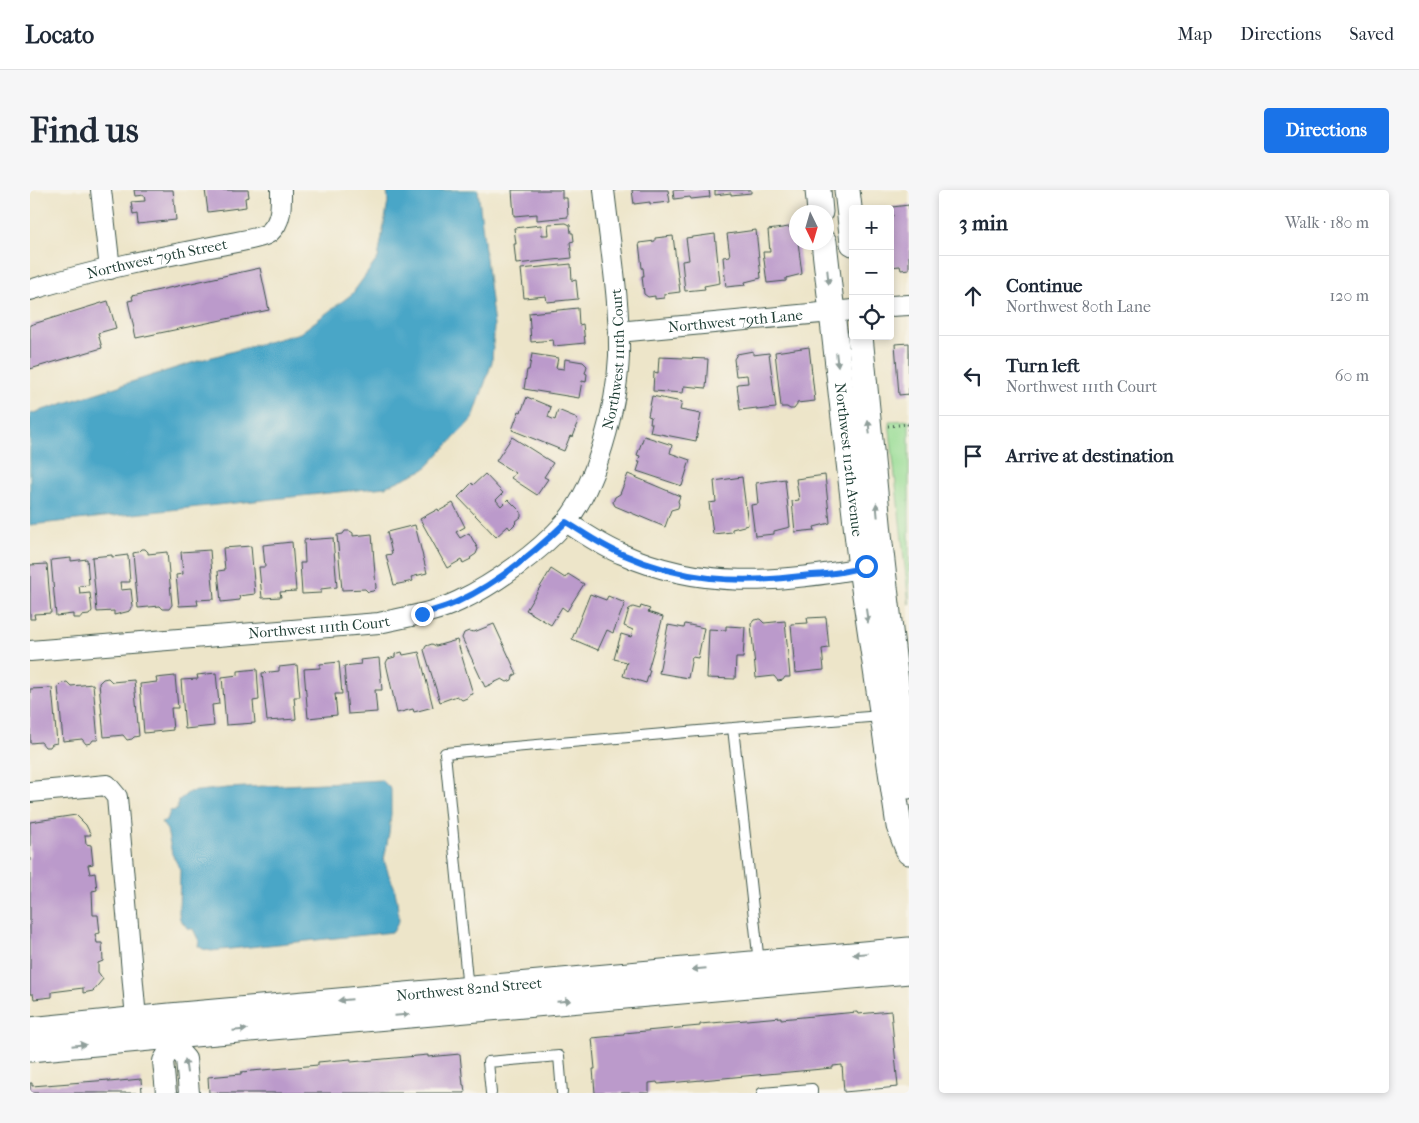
<!DOCTYPE html>
<meta charset="utf-8">
<style>
:root{--surface:#fff;--page:#f6f6f7;--text:#1f2937;--muted:#747a83;--line:#e0e1e3;--accent:#1a73e8}
body{margin:0;font-family:"IM FELL French Canon",serif;background:var(--page);color:var(--text)}
.controls{position:absolute;right:15px;top:15px;display:grid;overflow:hidden;border-radius:5px;box-shadow:0 2px 8px #0003}
.controls button{width:45px;height:45px;display:grid;place-items:center;padding:0;border:0;border-bottom:1px solid var(--line);background:var(--surface);color:var(--text);font:25px sans-serif}
.compass{position:absolute;left:759px;top:15px;width:45px;height:45px;border-radius:50%;background:var(--surface);box-shadow:0 2px 8px #0003;rotate:175deg}
.stop{position:absolute;width:15px;height:15px;margin:-11px;border:4px solid #1a73e8;border-radius:50%;background:#fff}
.stop.end{background:#1a73e8;border-color:#fff;box-shadow:0 1px 5px #0008}
.list{margin:0;padding:0;list-style:none}
h2{display:flex;justify-content:space-between;align-items:center;height:65px;margin:0;padding:0 20px;font-size:21px}
h2 small{font-size:16px;font-weight:400;color:var(--muted)}
.list li{display:grid;grid-template-columns:32px 1fr auto;gap:15px;align-items:center;box-sizing:border-box;height:80px;padding:0 20px;border-top:1px solid var(--line)}
.list b{display:block;font-size:19px;white-space:nowrap}
.list p{margin:0;font-size:16px;white-space:nowrap;color:var(--muted)}
.list em{font-size:16px;font-style:normal;color:var(--muted)}
.icon{flex:none;width:28px;height:28px;fill:none;stroke:currentColor;stroke-width:2;stroke-linecap:round;stroke-linejoin:round}
.map{position:relative;flex:none;width:879px;height:903px;overflow:hidden;border-radius:5px}
header{display:flex;align-items:center;gap:30px;box-sizing:border-box;height:70px;padding:0 25px;background:var(--surface);border-bottom:1px solid var(--line)}
header strong{font-size:24px}
nav{display:flex;gap:28px;margin-inline-start:auto;font-size:18px}
.intro{display:flex;align-items:center;justify-content:space-between;box-sizing:border-box;height:120px;padding:0 30px}
h1{margin:0;font-size:35px}
.button{padding:12px 22px;border-radius:5px;background:var(--accent);color:#fff;font-size:18px;font-weight:700}
main{display:flex;gap:30px;padding:0 30px}
aside{flex:1;background:var(--surface);border-radius:5px;box-shadow:0 2px 8px #0003}
.map>svg:first-child{display:block}
.green{fill:#99dd95;stroke:#5c8d64}
.water{fill:#49a6c7;stroke:#34727e}
.building{fill:#bb9acb}
.lines{fill:none;stroke-linecap:round;stroke-linejoin:round}
.service-casing{stroke:#3e564a;stroke-width:12}
.minor-casing{stroke:#3e564a;stroke-width:22}
.tertiary-casing{stroke:#3e564a;stroke-width:27}
.path{stroke:#3e564a;stroke-width:3;stroke-dasharray:1 4;stroke-linecap:butt}
.service{stroke:#fff;stroke-width:10}
.minor{stroke:#fff;stroke-width:20}
.tertiary{stroke:#fff;stroke-width:25}
.oneway{fill:#8f9e9a}
.route{stroke:#1a73e8;stroke-width:6}
.labels{text-anchor:middle;dominant-baseline:central;stroke-width:4;stroke-linejoin:round;paint-order:stroke}
.street-label{font-size:15px;fill:#1f3d34;stroke:#f7f3e8}
</style>
<header>
<strong>Locato</strong>
<nav><a>Map</a><a>Directions</a><a>Saved</a></nav>
</header>
<div class="intro"><h1>Find us</h1><a class="button">Directions</a></div>
<main>
<div class="map">
<svg width="879" height="903" viewBox="0 0 879 903">
<rect width="100%" height="100%" fill="#f7f3e8"/>
<filter id="ink" filterUnits="userSpaceOnUse"><feTurbulence type="fractalNoise" baseFrequency=".02" numOctaves="2"/><feDisplacementMap in="SourceGraphic" scale="10" xChannelSelector="R" yChannelSelector="G"/><feConvolveMatrix kernelMatrix="1 2 1 2 8 2 1 2 1" color-interpolation-filters="sRGB"/></filter>
<filter id="wash" filterUnits="userSpaceOnUse"><feTurbulence type="fractalNoise" baseFrequency=".0096" numOctaves="4" result="noise"/><feDisplacementMap in="SourceGraphic" scale="20" xChannelSelector="R" yChannelSelector="G"/><feGaussianBlur stdDeviation="1.12" result="paint"/><feColorMatrix in="noise" values="0 0 0 0 0 0 0 0 0 0 0 0 0 0 0 0 0 1.4 0 .05"/><feComposite in="paint" operator="in"/></filter>
<g filter="url(#wash)">
<rect width="100%" height="100%" fill="#ede5c9"/>
<path class="green" d="M879,230V414L859,231Z"/>
<path class="water" d="M357,0H448L464,136L462,172L443,228L395,279L355,297L0,335V224L171,170L270,143L322,104L348,68L358,12Z
M352,590L361,599V624L359,643L354,670L359,685L364,696L367,711L369,731L363,742L181,761L173,759L168,756L169,751L163,739H158L150,729L149,723L150,679L142,664L137,640L131,632L137,630L140,621L147,620L148,611L159,602L197,598Z"/>
<g id="blocks">
<path class="building" d="M104,0H143L146,30L108,34L107,24L103,25L101,12L115,11L114,5L105,6Z
M175,0H218L219,7L215,8L216,17L178,22Z
M482,0H532V8H537L538,27L507,30V24L484,26Z
M602,0H638L640,12L620,14V12L604,14Z
M643,0H679L680,7L661,9L660,7L644,9Z
M685,0H721V3L701,5V3L685,5Z
M879,15V79L871,80L870,76L860,77V26H863L862,17Z
M536,33L540,35L541,43H543L544,51L540,52L542,68L486,74L484,54H486L484,38L511,35L512,45H519L518,34Z
M766,36V52H768L772,84L756,88V91L737,93L733,62H740L738,40Z
M726,40L731,88L715,92L716,95L696,97L693,67L700,66L697,44Z
M685,44L690,93L674,96L675,99L655,101L652,71L659,70L656,48Z
M643,46L650,102L634,104V108L625,109V106L618,107L614,104L612,86H614L613,78H612L609,53L625,51V48Z
M541,74L542,91L546,90L548,109L517,112L516,106L494,108L491,79Z
M230,78L239,120L106,148L98,111L103,110L102,106Z
M78,111L86,138L68,143L72,158L0,179V135Z
M548,118L549,135L553,134L555,153L524,156L523,150L501,152L499,123Z
M879,153V204L869,205L865,154Z
M779,157L785,211L767,213V215L764,219H760L757,217H751L745,162Z
M723,161V165L739,163L746,218L727,220V218L710,220L707,194L718,193L717,185L706,186L704,169L707,164Z
M502,164L528,168L526,178L534,179L535,169L553,172L557,176L555,183L557,184L556,192L552,191L549,208L494,199L497,180H499Z
M629,167L678,169L676,198L654,196L653,203L623,201L624,182L628,183Z
M622,206L652,212L650,220L671,224L666,251L620,242L622,233H620L621,227L618,226Z
M497,207L521,217L518,227L525,230L528,220L545,227L548,232L545,238L546,239L543,247L540,246L534,261L482,240L489,221L491,222Z
M614,246L642,255L640,263L660,270L652,296L607,281L610,272H608L610,266L607,265Z
M482,247L523,273L514,287L518,289L507,305L481,288L485,283L466,271Z
M455,284L473,303L466,310L471,316L478,309L491,322V327L485,332L486,333L480,339L478,336L466,347L428,307L442,293L443,295Z
M598,284L650,306L648,311L649,314L648,318L641,320L635,337L585,316L583,312L585,307L590,304Z
M795,285L800,333L784,337L785,340L765,342L762,311L769,310L766,289Z
M712,287L718,335L702,339V342L683,344L679,313L686,312L684,291Z
M755,289L760,337L744,341V344L725,346L721,315L728,314L726,293Z
M423,313L435,337L426,342L430,348L439,343L448,359L446,364L440,368L441,369L433,373L431,370L417,378L390,329L408,319L409,321Z
M385,335L397,383L381,387L383,391L364,395L356,365L362,364L357,342Z
M315,341H320L323,343V346L342,344L346,398L343,401L338,402L335,399L312,400L307,345L313,344Z
M303,348L307,397L291,399V403L272,404L270,373H275L274,350Z
M262,352L266,401L250,402L251,407L232,408L229,377H235L233,355Z
M221,356L225,404L209,406L210,410L191,412L188,381L195,380L193,358Z
M111,359H115L118,362V364L137,362L142,415L139,419H133L130,416L108,418L103,363L108,362Z
M180,360L184,409L167,410L168,415L149,416L146,385L153,384L151,362Z
M82,365V367L98,365L100,392H90L91,400L101,399L103,417L100,421L84,425V421L67,422L62,367Z
M41,368V371L57,369L59,395L49,396L50,404L60,403L62,421L59,425L51,426V428H43V424L26,426L21,370Z
M17,374L21,423L4,424L5,429H0V375Z
M521,379L535,388L538,384L554,394L537,421L532,417L521,435L496,420Z
M560,404L576,410L578,406L595,413L583,443L577,440L568,460L542,449Z
M611,416L620,419L618,422L633,427L618,480H620L616,493L593,486L597,472L584,469L591,444L601,447L603,440L594,436L599,419L603,417L610,419Z
M796,427L799,458L792,459L794,480L765,483L761,434L778,433L777,428Z
M730,429L734,433L755,431L760,487H755L753,490L748,491L744,486L726,488L721,434L724,430Z
M464,434L487,484L483,486L482,490L477,492L472,489L455,497L432,448L434,443L439,441L444,442Z
M655,434L674,438L668,468L662,467L658,488L629,483L638,435L654,438Z
M696,436L715,437L713,468H706L705,489L677,488L679,439L696,440Z
M427,450L443,504L439,505L437,508L432,510L427,506L410,512L394,460L396,456L402,454L406,456Z
M372,462L373,465L389,462L403,517L384,522L383,519L367,523L356,473L358,469L365,467V464Z
M349,468L352,500H345L347,522L318,524L314,476L331,474L330,470Z
M309,472L312,504H305L307,525L278,528L274,479L290,478V474Z
M267,475L270,507H264L266,529L237,531L232,483L249,481V477Z
M227,479L229,510L223,511L225,533L196,535L192,487L208,485V481Z
M186,483L189,514L182,515L184,536L155,539L151,490L168,489L167,485Z
M145,486L148,518H141L143,540L114,543L110,494L127,492L126,488Z
M78,488L82,492L104,490L109,546L104,547L102,549L97,550L93,545L74,547L69,493L73,489Z
M37,492L41,496L63,494L68,550H63L61,553L56,554L52,549L33,551L28,497L32,493Z
M22,498L27,553L22,554L20,557H15L11,552L0,553V499Z
M46,625L56,635L61,645H55L56,654L61,655L63,674L58,675L60,684L65,683L67,700L62,701L63,725H68L70,743L65,744L67,753H72L73,771L68,773V782L73,789L63,801L53,803V798L22,802V807L4,809L3,804H0V632Z
M861,821L868,897L814,902L812,875L803,876V878L628,894L627,892L619,893V903H565L563,879H565L562,848L594,845V843L670,836V834L751,827V829L827,822L828,824Z
M430,864L433,895H434L435,903H179L178,887L211,884V882L288,875V872L321,869V872L398,865V867Z
M111,889L112,903H0V893H2V896L79,890V892Z"/>
</g>
</g>
<g filter="url(#ink)">
<use href="#blocks" fill-opacity="0" stroke="#3e564a" stroke-width="1"/>
<g class="lines">
<g class="service-casing">
<path id="service" d="M729,773L703,538L851,526
M438,800L415,563L703,538
M461,903L458,872L529,866L532,903
M732,903L782,899V903"/>
</g>
<g class="minor-casing">
<g id="minor">
<path d="M71,0L80,79"/>
<path id="s1" d="M0,100C64,80 130,67 196,54C205,52 234,48 240,42C252,31 251,15 251,0"/>
<path d="M860,116L879,115"/>
<path id="s2" d="M588,142L823,120"/>
<path d="M536,332C554,343 572,356 592,364C670,399 748,393 831,378"/>
<path id="s3" d="M0,461L349,433C376,427 404,423 429,411C465,394 508,363 535,333C567,296 587,214 589,166C590,112 580,54 574,0"/>
<path d="M0,602L77,595L87,607L106,829"/>
<path d="M143,854L156,869L159,903"/>
<path d="M136,903L133,871L143,854L141,833"/>
</g>
</g>
<g class="tertiary-casing">
<g id="tertiary">
<path d="M788,0L790,22"/>
<path d="M817,0L823,53"/>
<path id="s4" d="M794,52L831,378L869,636L879,662"/>
<path d="M830,146L850,354L878,596"/>
<path id="s5" d="M0,840L140,826L879,760"/>
<path d="M0,859L142,846L879,781"/>
</g>
</g>
<path class="path" d="M878,234L879,245
M858,236L879,234"/>
<use href="#service" class="service"/>
<use href="#minor" class="minor"/>
<use href="#tertiary" class="tertiary"/>
</g>
<defs><path id="oneway-solid" d="M-6-.8H1V-3.2L6.5 0L1 3.2V.8H-6Z" transform="scale(1.25)"/></defs>
<g class="oneway">
<use href="#oneway-solid" transform="translate(798 87) rotate(84)"/>
<use href="#oneway-solid" transform="translate(807 170) rotate(84)"/>
<use href="#oneway-solid" transform="translate(839 237) rotate(-96)"/>
<use href="#oneway-solid" transform="translate(847 320) rotate(-95)"/>
<use href="#oneway-solid" transform="translate(837 426) rotate(82)"/>
<use href="#oneway-solid" transform="translate(830 764) rotate(175)"/>
<use href="#oneway-solid" transform="translate(669 779) rotate(175)"/>
<use href="#oneway-solid" transform="translate(315 810) rotate(175)"/>
<use href="#oneway-solid" transform="translate(534 811) rotate(-5)"/>
<use href="#oneway-solid" transform="translate(372 825) rotate(-5)"/>
<use href="#oneway-solid" transform="translate(210 840) rotate(-5)"/>
<use href="#oneway-solid" transform="translate(49 855) rotate(-6)"/>
<use href="#oneway-solid" transform="translate(156 876) rotate(-98)"/>
</g>
</g>
<g class="lines" filter="url(#ink)">
<path class="route" d="M392,424C404,420 418,417 429,411C469,392 504,363 536,332C554,343 572,356 592,364C653,391 707,394 772,386C793,384 816,383 836,376"/>
</g>
<g class="labels">
<g class="street-label">
<text stroke="none"><textPath href="#s1" startOffset="131">Northwest 79th Street</textPath></text>
<text stroke="none"><textPath href="#s2" startOffset="118">Northwest 79th Lane</textPath></text>
<text stroke="none"><textPath href="#s3" startOffset="740">Northwest 111th Court</textPath></text>
<text stroke="none"><textPath href="#s4" startOffset="219">Northwest 112th Avenue</textPath></text>
<text stroke="none"><textPath href="#s3" startOffset="290">Northwest 111th Court</textPath></text>
<text stroke="none"><textPath href="#s5" startOffset="441">Northwest 82nd Street</textPath></text>
</g>
</g>
</svg>
<div class="controls">
<button>+</button>
<button>−</button>
<button><svg class="icon" aria-label="locate" viewBox="0 0 24 24"><circle cx="12" cy="12" r="6"/><path d="M12 2v4M12 18v4M2 12h4M18 12h4"/></svg></button>
</div>
<svg class="compass" viewBox="-18 -18 36 36"><path d="M0-13l5 13h-10z" fill="#e53935"/><path d="M0 13l5-13h-10z" fill="#747a83"/></svg>
<div class="stop" style="left:836px;top:376px"></div>
<div class="stop end" style="left:392px;top:424px"></div>
</div>
<aside>
<h2>3 min<small>Walk · 180 m</small></h2>
<ul class="list">
<li><svg class="icon" aria-label="ahead" viewBox="0 0 24 24"><path d="M12 20V5M6 11l6-6 6 6"/></svg><div><b>Continue</b><p>Northwest 80th Lane</p></div><em>120 m</em></li>
<li><svg class="icon" aria-label="left" viewBox="0 0 24 24"><path d="M17 20v-9H6M10 6l-5 5 5 5"/></svg><div><b>Turn left</b><p>Northwest 111th Court</p></div><em>60 m</em></li>
<li><svg class="icon" aria-label="arrive" viewBox="0 0 24 24"><path d="M6 21V4h12l-3 4 3 4H6"/></svg><div><b>Arrive at destination</b></div></li>
</ul>
</aside>
</main>
